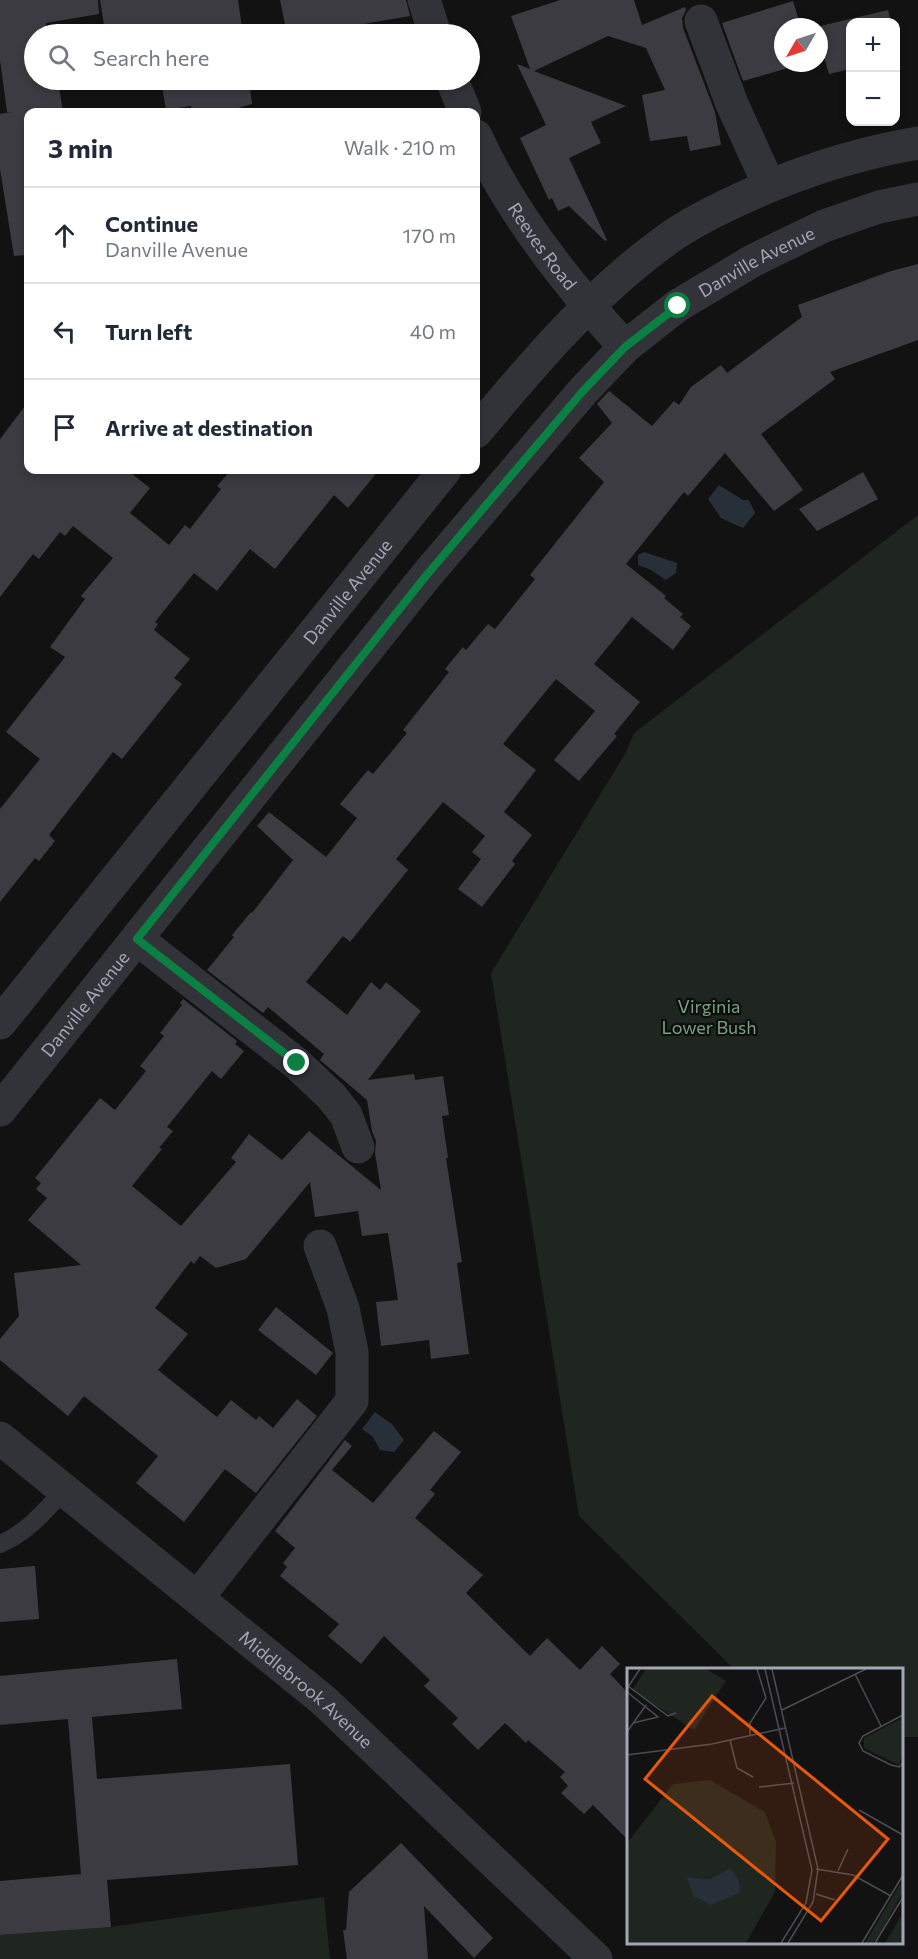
<!DOCTYPE html>
<meta charset="utf-8">
<style>
:root{--surface:#fff;--page:#f6f6f7;--text:#1f2937;--muted:#747a83;--line:#e0e1e3}
body{margin:0;font-family:Commissioner,sans-serif;background:var(--page);color:var(--text)}
.controls{position:absolute;right:18px;top:18px;display:grid;overflow:hidden;border-radius:12px;box-shadow:0 3px 9px #0003}
.controls button{width:54px;height:54px;display:grid;place-items:center;padding:0;border:0;border-bottom:2px solid var(--line);background:var(--surface);color:var(--text);font:30px sans-serif}
.compass{position:absolute;left:774px;top:18px;width:54px;height:54px;border-radius:50%;background:var(--surface);box-shadow:0 3px 9px #0003;rotate:231deg}
.stop{position:absolute;width:18px;height:18px;margin:-14px;border:4px solid #0b8043;border-radius:50%;background:#fff}
.stop.end{background:#0b8043;border-color:#fff;box-shadow:0 2px 6px #0008}
.list{margin:0;padding:0;list-style:none}
h2{display:flex;justify-content:space-between;align-items:center;height:78px;margin:0;padding:0 24px;font-size:26px}
h2 small{font-size:20px;font-weight:400;color:var(--muted)}
.list li{display:grid;grid-template-columns:39px 1fr auto;gap:18px;align-items:center;box-sizing:border-box;height:96px;padding:0 24px;border-top:2px solid var(--line)}
.list b{display:block;font-size:22px;white-space:nowrap}
.list p{margin:0;font-size:20px;white-space:nowrap;color:var(--muted)}
.list em{font-size:20px;font-style:normal;color:var(--muted)}
.icon{flex:none;width:33px;height:33px;fill:none;stroke:currentColor;stroke-width:2;stroke-linecap:round;stroke-linejoin:round}
.map{position:relative;flex:none;width:918px;height:1959px;overflow:hidden}
.search{position:absolute;background:var(--surface);box-shadow:0 3px 9px #0003;left:24px;top:24px;width:456px;height:66px;display:flex;align-items:center;gap:15px;box-sizing:border-box;padding:0 21px;border-radius:33px;color:var(--muted);font-size:22px}
.panel{position:absolute;background:var(--surface);box-shadow:0 3px 9px #0003;left:24px;top:108px;width:456px;height:366px;border-radius:12px}
.map>svg:first-child{display:block}
.green{fill:#1e261f}
.water{fill:#272f38}
.building{fill:#3c3b41}
.lines{fill:none;stroke-linecap:round;stroke-linejoin:round}
.lane{stroke:#323339;stroke-width:18}
.street{stroke:#323339;stroke-width:33}
.route{stroke:#0b8043;stroke-width:8}
.labels{text-anchor:middle;dominant-baseline:central;stroke-width:4.5;stroke-linejoin:round;paint-order:stroke}
.street-label{font-size:18px;fill:#a2a6b5;stroke:#0d0d0e}
.park-label{font-size:18px;fill:#78a17f;stroke:#0d0d0e}
.inset-road{fill:none;stroke:#4c4d54;stroke-width:1.5}
.view{fill:#e8590c;fill-opacity:0.15;stroke:#e8590c;stroke-width:3}
.inset-edge{fill:none;stroke:#a2a6b5;stroke-width:3}
</style>
<div class="map">
<svg width="918" height="1959" viewBox="0 0 918 1959">
<rect width="100%" height="100%" fill="#121213"/>
<path class="green" d="M918,515V1737H902V1670L734,1669L579,1516L491,973L625,754L634,733Z
M324,1897L330,1959H0V1935L111,1927Z"/>
<path class="water" d="M719,485L743,500H749L755,513L743,528L721,518L708,499Z
M644,552L677,563L676,573L666,580L651,570L638,565V555Z
M375,1412L392,1424L404,1440L394,1452L380,1450L373,1437L362,1429Z"/>
<path class="building" d="M0,0H98L99,14L46,23L48,34H34V80H58L63,112H28V255L14,256L0,169V114L11,112H7L0,60Z
M100,0H238L243,34H112V30L105,31Z
M280,0H406L410,16L346,27L347,34H287Z
M560,0H634L642,25L685,7L686,10L682,18L683,28L715,112L721,145L690,151L687,136L650,141L642,95L665,90L646,48L608,36L534,71L626,106L591,122L601,143L569,158L607,240L605,241L569,206L558,211L552,198L549,200L520,138L546,125L517,64L530,69L511,16Z
M793,1L801,27H783V63H806L743,81L722,23Z
M888,10L891,22H850V69L829,74L824,57L819,59V27H816Z
M161,80H249L252,104L224,112H191V106L166,110Z
M918,264V340L830,372L835,379L761,434L803,490L774,511L725,453L688,496L684,492L626,564L666,596L664,598L683,614L680,617L691,626L673,650L632,617L594,664L640,702L614,734L617,736L579,781L554,760L595,711L556,679L503,744L536,770L504,812L532,835L512,861L515,864L482,907L458,889L481,859L472,852L485,836L443,802L396,859L408,870L350,942L343,936L306,982L347,1015L371,982L380,990L386,982L421,1011L368,1080L414,1074L415,1080L443,1076L449,1115L442,1116L448,1158H446L462,1262L457,1263L469,1354L431,1359L429,1340L381,1346L376,1302L398,1300L388,1233L362,1236L358,1211L315,1217L310,1182L246,1259L216,1268L200,1256L194,1264L191,1261L155,1308L188,1334L158,1370L217,1417L231,1400L256,1420L259,1416L273,1428L297,1399L317,1416L256,1493L225,1469L184,1522L136,1483L158,1456L84,1396L68,1416L0,1360V1339L19,1316L14,1273L81,1265L28,1220L47,1198L36,1189L41,1183L35,1178L100,1098L115,1110L146,1071L140,1066L164,1036L160,1033L182,1005L180,1003L183,999L237,1041L235,1044L244,1051L221,1079L212,1071L167,1127L173,1131L159,1148L162,1149L132,1186L181,1226L236,1162L231,1158L249,1134L282,1160L309,1131L381,1190L375,1153L376,1141L372,1131L367,1100L320,1060L324,1054L268,1007L263,1013L207,970L234,937L232,935L251,912L252,913L293,860L257,826L269,812L326,857L357,818L340,804L368,770L373,774L407,733L403,730L449,672L445,669L463,647L466,650L488,624L495,629L535,579L530,575L604,482L579,458L612,423L597,404L609,391L652,426L674,401L679,405L691,387L721,365L727,373L802,317L798,305L891,271Z
M28,402V470H127L150,488L130,513L169,545L185,525L190,529L221,489L217,486L231,470H379L348,508L334,495L275,569L250,549L217,591L194,573L155,622L158,624L154,630L190,659L174,678L182,684L122,759L113,752L49,835L55,841L39,861L35,858L0,902V809L40,759L6,732L65,657L50,647L85,599L81,596L113,558L73,526L65,536L60,532L39,559L33,554L0,597V439Z
M863,472L878,499L817,531L799,509Z
M276,1307L333,1353L316,1375L258,1330Z
M434,1431L461,1452L430,1490L435,1494L415,1518L483,1575L466,1593L530,1656L547,1638L580,1670L602,1646L620,1664L610,1674L628,1693V1840L593,1805L584,1814L561,1793L568,1786L560,1777L565,1772L528,1740L526,1743L505,1723L478,1750L452,1724L458,1718L424,1686L430,1680L384,1636L361,1664L328,1636L339,1624L280,1576L287,1567L283,1563L295,1548L275,1531L345,1440L352,1446L332,1470L373,1503Z
M35,1566L39,1619L0,1622V1569Z
M177,1659L182,1709L92,1717L97,1779L290,1764L298,1865L107,1880L111,1927L0,1935V1881L81,1874L68,1719L0,1725V1676Z
M401,1843L493,1938L474,1958L424,1906L428,1959H347L343,1930H346L349,1892Z"/>
<g class="lines">
<path class="lane" d="M0,1544C27,1533 46,1510 65,1489"/>
<g class="street">
<path d="M424,0L435,34"/>
<path d="M701,21L732,104L769,185"/>
<path d="M452,80L465,112"/>
<path id="s1" d="M476,136C510,212 568,285 625,347"/>
<path d="M476,432C532,365 589,297 661,244C684,226 710,213 736,201C795,173 854,154 918,143"/>
<path d="M137,939L296,1063L331,1096L346,1115L358,1147"/>
<path id="s2" d="M0,1023L445,470"/>
<path id="s3" d="M0,1110L425,577L583,391L625,347L677,306L754,260L824,226L879,207L918,199"/>
<path id="s4" d="M0,1438L323,1700L596,1959"/>
<path d="M198,1597L352,1401V1352L343,1308L320,1246"/>
</g>
</g>
<g class="lines">
<path class="route" d="M297,1063L137,939L425,577L583,391L625,347L678,306"/>
</g>
<g class="labels">
<g class="street-label">
<text stroke="none"><textPath href="#s1" startOffset="129">Reeves Road</textPath></text>
<text stroke="none"><textPath href="#s3" startOffset="1144">Danville Avenue</textPath></text>
<text stroke="none"><textPath href="#s2" startOffset="554">Danville Avenue</textPath></text>
<text stroke="none"><textPath href="#s3" startOffset="136">Danville Avenue</textPath></text>
<text stroke="none"><textPath href="#s4" startOffset="396">Middlebrook Avenue</textPath></text>
</g>
<g class="park-label">
<text x="709" y="1006">Virginia<tspan x="709" dy="21">Lower Bush</tspan></text>
</g>
</g>
<g transform="translate(627 1668)">
<rect width="276" height="276" fill="#121213"/>
<path d="M19,1H79L99,13L67,62L5,22ZM276,50V86L272,97L237,80V70ZM83,112L138,144L149,174L148,224L119,275H0V175L46,116ZM103,200L83,237L66,228V209L83,211ZM276,211V224L253,265L246,275H238ZM276,245V275H258Z" fill="#1e261f" fill-rule="evenodd"/>
<path d="M103,200L112,213L113,225L83,237L66,228L60,209L83,211Z" fill="#272f38"/>
<path class="inset-road" d="M138,1L185,202L179,235L154,275M145,1L191,201L186,234L161,275M228,6L254,58M1,18L41,48L49,45M1,19L13,1M0,24L31,49L6,55M155,42L239,1M276,47L236,68L232,75L236,83L264,97L272,99L276,95M0,64L19,37M123,68V55L139,30L130,1M103,72L110,100L126,109M0,87L85,76L158,60M132,119L167,115M232,142L276,167M189,201L226,207L264,228M211,203L221,181M189,226L208,232M235,275L276,207M248,275L276,229"/>
<path class="view" d="M85,28L261,171L194,253L18,111Z"/>
<rect width="276" height="276" class="inset-edge"/>
</g>
</svg>
<div class="controls">
<button>+</button>
<button>−</button>
</div>
<svg class="compass" viewBox="-18 -18 36 36"><path d="M0-13l5 13h-10z" fill="#e53935"/><path d="M0 13l5-13h-10z" fill="#747a83"/></svg>
<div class="stop" style="left:678px;top:306px"></div>
<div class="stop end" style="left:297px;top:1063px"></div>
<div class="search"><svg class="icon" aria-label="search" viewBox="0 0 24 24"><circle cx="10" cy="10" r="6"/><path d="M15 15l6 6"/></svg>Search here</div>
<section class="panel">
<h2>3 min<small>Walk · 210 m</small></h2>
<ul class="list">
<li><svg class="icon" aria-label="ahead" viewBox="0 0 24 24"><path d="M12 20V5M6 11l6-6 6 6"/></svg><div><b>Continue</b><p>Danville Avenue</p></div><em>170 m</em></li>
<li><svg class="icon" aria-label="left" viewBox="0 0 24 24"><path d="M17 20v-9H6M10 6l-5 5 5 5"/></svg><div><b>Turn left</b></div><em>40 m</em></li>
<li><svg class="icon" aria-label="arrive" viewBox="0 0 24 24"><path d="M6 21V4h12l-3 4 3 4H6"/></svg><div><b>Arrive at destination</b></div></li>
</ul>
</section>
</div>
